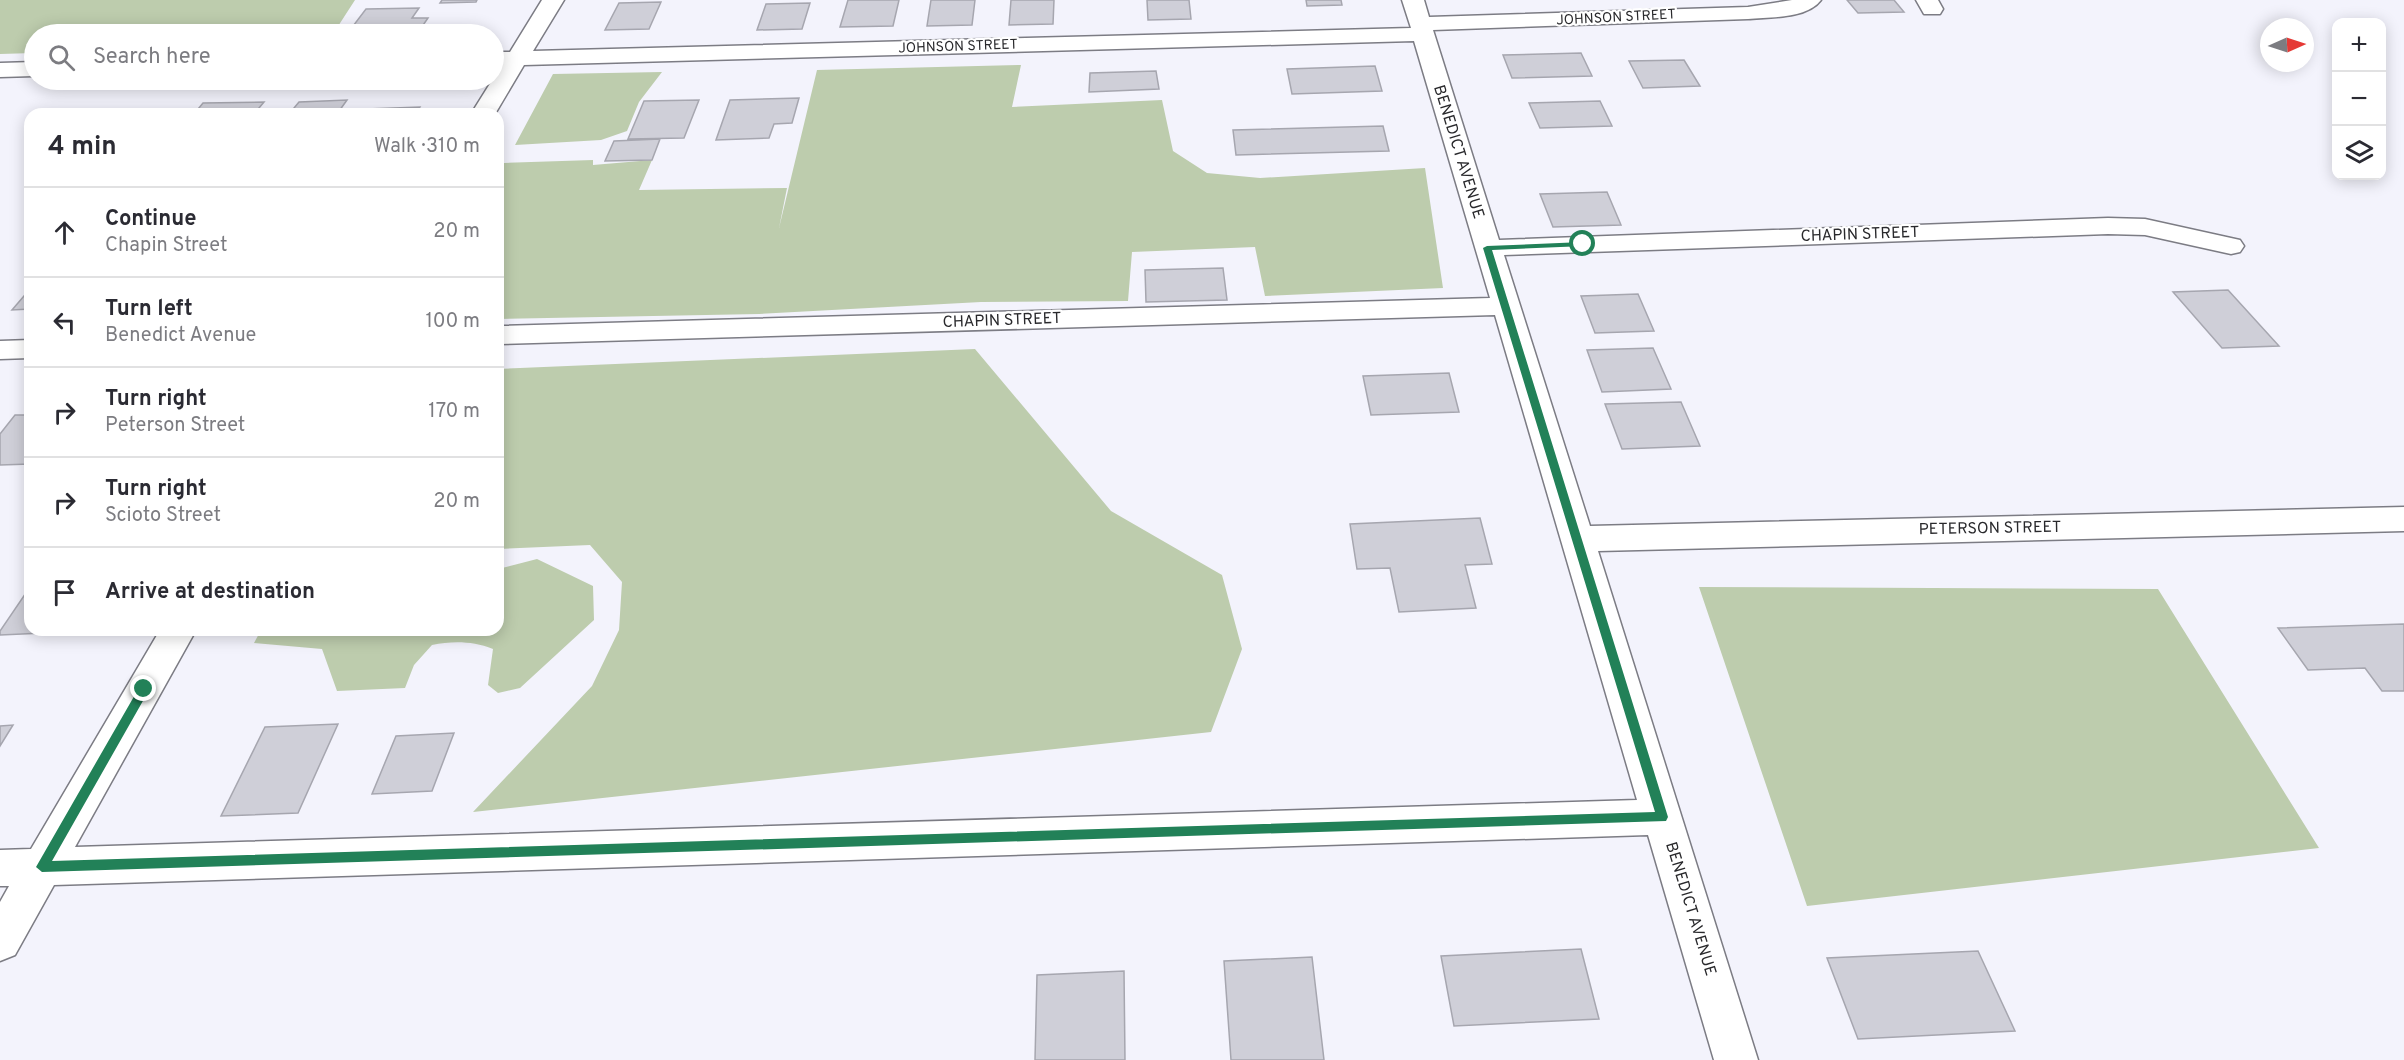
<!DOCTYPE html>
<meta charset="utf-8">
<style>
:root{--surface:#fff;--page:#f7f7f7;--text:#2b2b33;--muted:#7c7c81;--line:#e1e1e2}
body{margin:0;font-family:Overpass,sans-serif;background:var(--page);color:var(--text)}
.controls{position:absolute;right:18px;top:18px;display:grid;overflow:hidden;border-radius:12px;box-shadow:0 3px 15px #0003}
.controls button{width:54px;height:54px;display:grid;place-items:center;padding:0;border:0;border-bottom:2px solid var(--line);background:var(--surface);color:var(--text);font:30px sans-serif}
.compass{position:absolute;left:2260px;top:18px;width:54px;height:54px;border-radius:50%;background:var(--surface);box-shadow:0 3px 15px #0003;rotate:87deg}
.stop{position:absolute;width:18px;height:18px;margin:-14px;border:4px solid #228158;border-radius:50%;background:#fff}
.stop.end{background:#228158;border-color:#fff;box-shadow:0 2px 6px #0008}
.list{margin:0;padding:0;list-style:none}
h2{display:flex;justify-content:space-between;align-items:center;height:78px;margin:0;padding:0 24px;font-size:26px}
h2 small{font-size:20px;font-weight:400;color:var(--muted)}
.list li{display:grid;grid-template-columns:39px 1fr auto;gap:18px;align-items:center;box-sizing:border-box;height:90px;padding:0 24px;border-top:2px solid var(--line)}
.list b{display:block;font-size:22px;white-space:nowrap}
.list p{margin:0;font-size:20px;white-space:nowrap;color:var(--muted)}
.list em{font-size:20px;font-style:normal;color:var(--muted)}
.icon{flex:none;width:33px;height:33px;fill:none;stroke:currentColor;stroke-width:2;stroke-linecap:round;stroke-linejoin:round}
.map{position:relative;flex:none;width:2404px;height:1060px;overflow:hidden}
.search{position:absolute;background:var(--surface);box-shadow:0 3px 15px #0003;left:24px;top:24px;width:480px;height:66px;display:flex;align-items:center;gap:15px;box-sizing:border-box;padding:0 21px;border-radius:33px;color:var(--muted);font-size:22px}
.panel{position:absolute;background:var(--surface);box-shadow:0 3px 15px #0003;left:24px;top:108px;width:480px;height:528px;border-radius:18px}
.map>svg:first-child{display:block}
.green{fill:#bdccad}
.building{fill:#cfcfd8;stroke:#a6a6af;stroke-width:1.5}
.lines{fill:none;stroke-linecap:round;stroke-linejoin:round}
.minor-casing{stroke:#7c7c84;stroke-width:3}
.minor{fill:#fff;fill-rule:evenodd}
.route{fill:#228158}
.labels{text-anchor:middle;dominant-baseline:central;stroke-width:4.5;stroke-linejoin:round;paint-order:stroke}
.far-street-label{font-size:14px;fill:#29292c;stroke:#fff}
.street-label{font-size:16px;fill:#29292c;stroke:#fff}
</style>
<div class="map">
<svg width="2404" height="1060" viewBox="0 0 2404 1060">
<rect width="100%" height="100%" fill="#f3f3fc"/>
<path class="green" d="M0,0H355L333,34H34V53L0,54Z
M1021,65L1012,107L1162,100L1173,151L1207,173L1260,178L1425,168L1443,288L1265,296L1255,247L1132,252L1128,301L981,302L759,314L498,319V176L504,163L593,160V165L652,160L639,190L787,188L779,228L817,70Z
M662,72L639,102L627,131L601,140L515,145L553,74Z
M975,349L1111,511L1222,575L1242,649L1211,732L473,812L592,686L619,630L622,582L590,545L498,549V369Z
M537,559L593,586L594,620L520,688L498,693L488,685L493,649C472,641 453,641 432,645L414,665L405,688L337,691L322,649L254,643L261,630H498V569Z
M1699,587L2158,589L2319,848L1807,906Z"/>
<path class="building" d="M442,0H477L476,2L440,3Z
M848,0H899L893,26L840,27Z
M931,0H975L972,25L927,26Z
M1011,0H1054L1053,24L1009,25Z
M1147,0H1189L1191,19L1148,20Z
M1306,0H1341L1342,5L1307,6Z
M1847,0H1894L1904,12L1858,13Z
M661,2L649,29L605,30L619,3Z
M810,3L802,29L757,30L766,4Z
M419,8L412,18H428L417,34H347L366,9Z
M1581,53L1592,76L1512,78L1503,55Z
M1684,60L1700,86L1643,88L1629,61Z
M1375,66L1382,91L1292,94L1287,69Z
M1156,71L1159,89L1089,92L1090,73Z
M799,98L792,123L774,124L769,138L716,140L730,100Z
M347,100L337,114H289L299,102Z
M699,100L684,138L628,139L644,101Z
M1600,101L1612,126L1540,128L1529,103Z
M264,102L254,114H194L203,103Z
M420,107L416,114H362L366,109Z
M1383,126L1389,151L1236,155L1233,130Z
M660,139L652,160L605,161L614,141Z
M1607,192L1621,225L1553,227L1540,194Z
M1223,268L1227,300L1146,302L1145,270Z
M30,289V309L12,310Z
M2228,290L2279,346L2222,348L2173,292Z
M1638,294L1654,331L1595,333L1581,296Z
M1653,348L1671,389L1602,392L1587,350Z
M1449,373L1459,412L1371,415L1363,376Z
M1681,402L1700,446L1622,449L1605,404Z
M15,415H30V464L0,465V434Z
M1480,518L1492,564L1465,565L1476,608L1399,612L1390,568L1357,569L1350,524Z
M30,587V630H67L66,632L0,635V631Z
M2404,624V691H2382L2365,668L2308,670L2278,628Z
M338,724L298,813L221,816L265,727Z
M13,725L0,746V726Z
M454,733L432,791L372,794L396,736Z
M1581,949L1599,1019L1454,1026L1441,956Z
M1978,951L2015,1031L1858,1039L1827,958Z
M1312,957L1324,1060H1231L1224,961Z
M1124,971L1125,1060H1035L1037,975Z"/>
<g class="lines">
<g class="minor-casing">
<path id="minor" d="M542,0H564L533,51L1411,28L1402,0H1424L1429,17L1748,7L1792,0H1821C1807,19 1769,17 1748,19L1433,30L1499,240L2108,218L2145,219L2240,240L2244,246L2240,252L2231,254L2145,235L2108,234L1504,255L1590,526L2404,507V531L1598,551L1758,1060H1714L1648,835L54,885L15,955L0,961V902L9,886H0V850L31,849L160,630H196L75,847L1637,800L1495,315L498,344V326L1490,298L1414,41L524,65L495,114H471L501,66H494V52H510Z
M1916,0H1938L1943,9L1940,14H1924Z
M34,62V76L0,77V63Z
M30,340V358L0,359V341Z"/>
</g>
<use href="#minor" class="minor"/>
</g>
<path class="route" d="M1583,242L1585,246L1492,250L1668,817L1666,821L42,872L36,867L140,686L144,685L149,689L148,692L52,861L1655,812L1483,248L1487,246Z"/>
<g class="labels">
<g class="far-street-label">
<text transform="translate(1616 18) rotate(-3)">JOHNSON STREET</text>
<text transform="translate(958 47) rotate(-2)">JOHNSON STREET</text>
</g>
<g class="street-label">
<text transform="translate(1458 152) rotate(73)">BENEDICT AVENUE</text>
<text transform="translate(1860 235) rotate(-2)">CHAPIN STREET</text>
<text transform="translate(1002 321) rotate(-2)">CHAPIN STREET</text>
<text transform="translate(1990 529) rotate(-1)">PETERSON STREET</text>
<text transform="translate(1690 909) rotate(73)">BENEDICT AVENUE</text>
</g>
</g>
</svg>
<div class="controls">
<button>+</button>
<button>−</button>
<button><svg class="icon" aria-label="layers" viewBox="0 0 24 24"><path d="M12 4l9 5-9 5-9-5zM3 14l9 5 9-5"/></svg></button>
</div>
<svg class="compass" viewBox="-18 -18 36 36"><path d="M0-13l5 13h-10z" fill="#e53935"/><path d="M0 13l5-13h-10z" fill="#7c7c81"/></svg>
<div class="stop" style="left:1583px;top:244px"></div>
<div class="stop end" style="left:144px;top:689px"></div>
<div class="search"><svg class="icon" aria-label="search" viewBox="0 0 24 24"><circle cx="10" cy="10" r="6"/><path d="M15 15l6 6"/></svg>Search here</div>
<section class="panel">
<h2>4 min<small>Walk · 310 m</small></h2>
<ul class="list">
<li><svg class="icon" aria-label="ahead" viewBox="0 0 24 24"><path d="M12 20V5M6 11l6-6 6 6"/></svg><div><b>Continue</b><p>Chapin Street</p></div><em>20 m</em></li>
<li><svg class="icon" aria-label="left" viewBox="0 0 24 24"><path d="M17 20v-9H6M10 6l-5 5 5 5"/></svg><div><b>Turn left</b><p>Benedict Avenue</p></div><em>100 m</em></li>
<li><svg class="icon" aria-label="right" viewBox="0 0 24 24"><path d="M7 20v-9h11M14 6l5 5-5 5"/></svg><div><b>Turn right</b><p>Peterson Street</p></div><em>170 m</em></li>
<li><svg class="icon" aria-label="right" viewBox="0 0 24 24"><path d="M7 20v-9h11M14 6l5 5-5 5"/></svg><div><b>Turn right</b><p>Scioto Street</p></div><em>20 m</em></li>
<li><svg class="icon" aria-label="arrive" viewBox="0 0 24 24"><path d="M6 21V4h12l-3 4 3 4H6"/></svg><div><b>Arrive at destination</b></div></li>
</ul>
</section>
</div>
